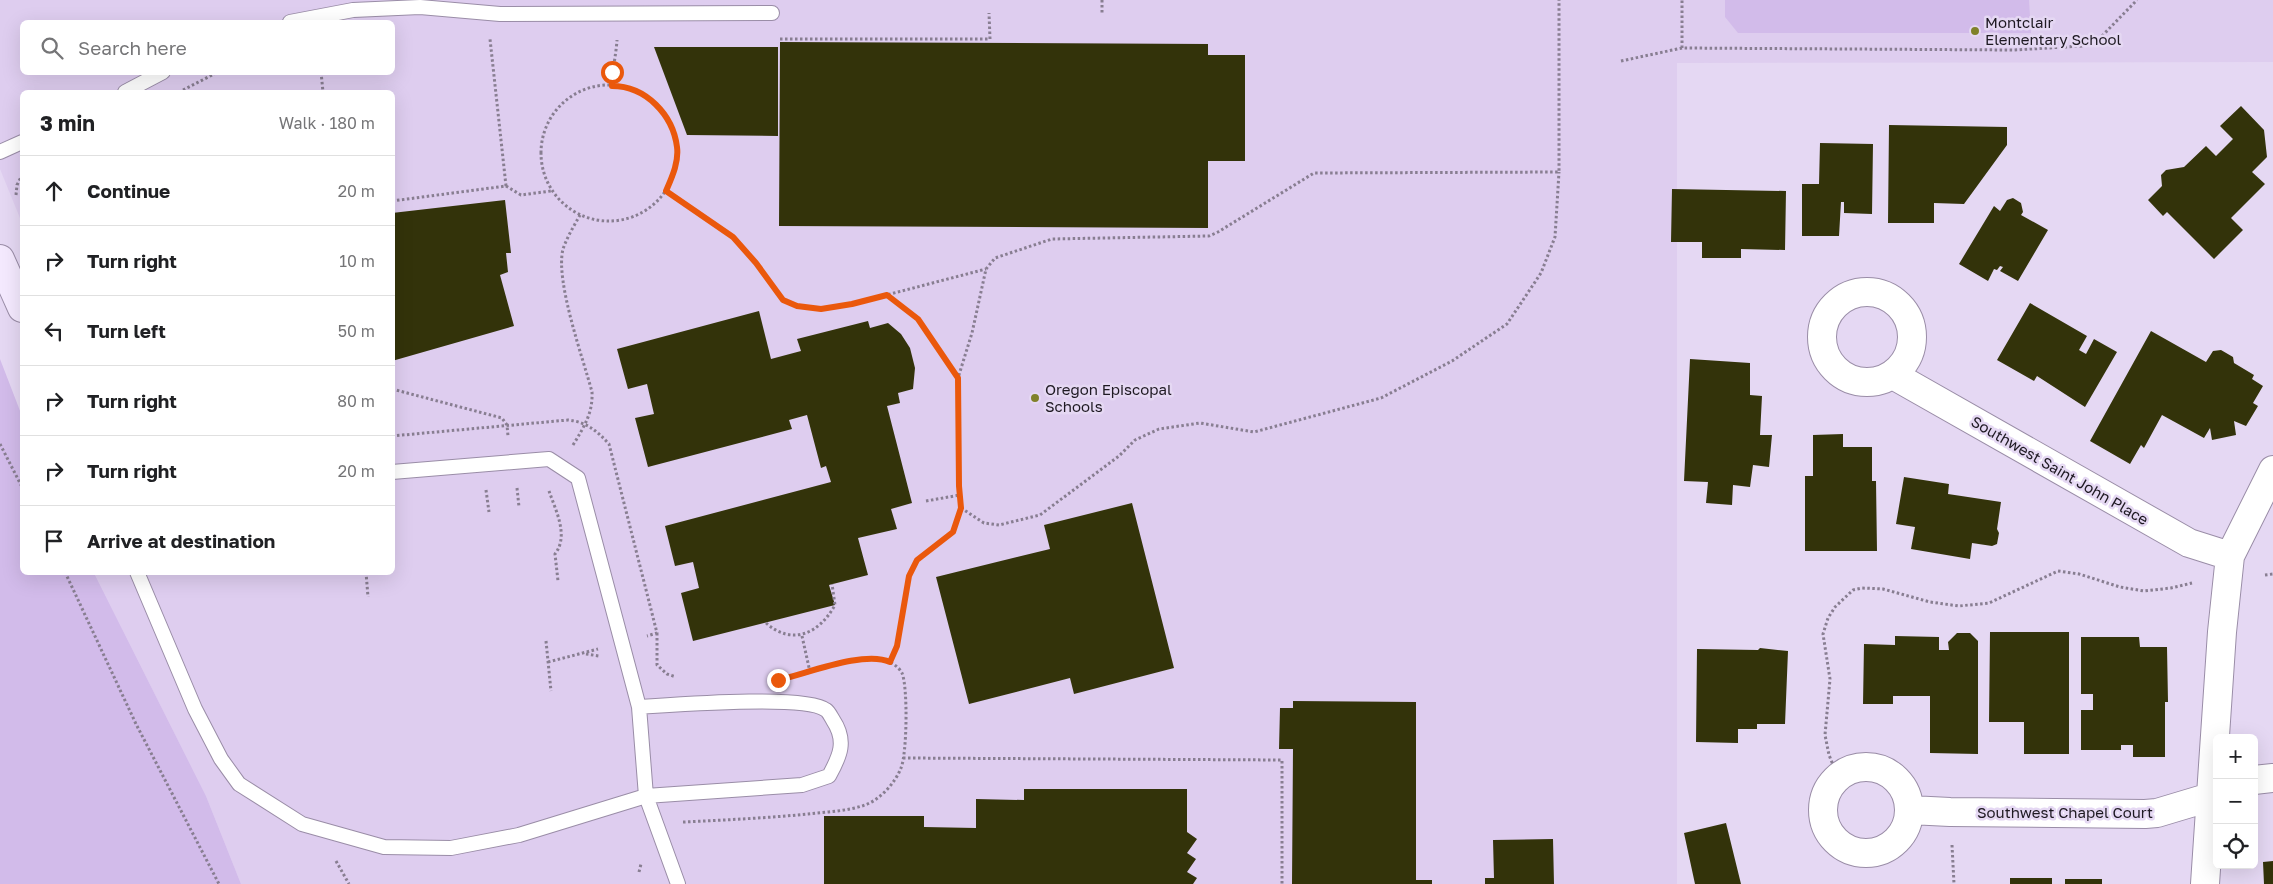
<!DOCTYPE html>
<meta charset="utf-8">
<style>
:root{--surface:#fff;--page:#f6f6f6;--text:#202124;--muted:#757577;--line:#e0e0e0}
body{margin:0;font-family:"Golos Text",sans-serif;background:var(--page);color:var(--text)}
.controls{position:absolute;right:15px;bottom:15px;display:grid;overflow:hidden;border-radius:8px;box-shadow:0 5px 20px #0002}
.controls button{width:45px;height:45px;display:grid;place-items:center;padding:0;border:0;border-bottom:1px solid var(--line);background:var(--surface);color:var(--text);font:25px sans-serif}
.stop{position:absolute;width:15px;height:15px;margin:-11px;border:4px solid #ea580c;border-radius:50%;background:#fff}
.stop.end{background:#ea580c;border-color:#fff;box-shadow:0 1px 5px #0008}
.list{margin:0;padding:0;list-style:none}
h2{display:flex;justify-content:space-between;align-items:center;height:65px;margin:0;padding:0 20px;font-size:21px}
h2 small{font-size:16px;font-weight:400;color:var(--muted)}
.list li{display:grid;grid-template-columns:32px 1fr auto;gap:15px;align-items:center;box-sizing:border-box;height:70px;padding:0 20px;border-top:1px solid var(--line)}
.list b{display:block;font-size:19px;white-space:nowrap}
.list em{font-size:16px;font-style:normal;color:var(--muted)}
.icon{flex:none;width:28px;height:28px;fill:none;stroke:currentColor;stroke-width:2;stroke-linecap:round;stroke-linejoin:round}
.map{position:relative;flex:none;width:2273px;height:884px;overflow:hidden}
.search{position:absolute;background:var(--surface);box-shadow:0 5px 20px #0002;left:20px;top:20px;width:375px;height:55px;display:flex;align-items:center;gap:12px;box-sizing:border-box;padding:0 18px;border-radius:8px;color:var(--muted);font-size:19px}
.panel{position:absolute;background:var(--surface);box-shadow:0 5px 20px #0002;left:20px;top:90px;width:375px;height:485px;border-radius:8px}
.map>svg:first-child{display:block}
.built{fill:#decdef;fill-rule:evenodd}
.green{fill:#d2bbea}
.building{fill:#33330a}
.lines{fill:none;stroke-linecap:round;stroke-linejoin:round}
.lane-casing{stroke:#9a8da7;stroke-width:16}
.street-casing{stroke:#9a8da7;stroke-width:30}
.secondary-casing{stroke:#9a8da7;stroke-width:30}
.path{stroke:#887e91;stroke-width:3;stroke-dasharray:2.5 2.5;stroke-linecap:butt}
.lane{stroke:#fff;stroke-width:14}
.street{stroke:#fff;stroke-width:28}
.secondary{stroke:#f4e9fe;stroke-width:28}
.route{stroke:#ea580c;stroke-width:6}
.poi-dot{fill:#80812a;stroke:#e5d8f3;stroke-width:2}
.labels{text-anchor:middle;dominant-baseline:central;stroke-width:5;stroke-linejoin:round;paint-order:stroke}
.poi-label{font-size:15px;fill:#1e1922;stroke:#e5d8f3;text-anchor:start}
.street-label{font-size:15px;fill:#1e1922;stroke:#e5d8f3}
</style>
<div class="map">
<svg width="2273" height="884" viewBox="0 0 2273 884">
<rect width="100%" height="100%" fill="#e5d8f3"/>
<path class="built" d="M0,0H2273V62L1677,63V884H241L206,796L94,573L392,572V92H22V223L0,169ZM22,22H392V72H22Z"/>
<path class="green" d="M1725,0H2029L2031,33H1738L1725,17Z
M0,359L22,416V572L94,573L206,796L241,884H0Z"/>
<path class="building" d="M780,42L1208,44V55H1245V161H1208V228L779,226Z
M654,47H778V136L687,135Z
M2241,106L2264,130L2267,157L2252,172L2265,184L2231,218L2243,230L2214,259L2167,212L2163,216L2148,200L2162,186L2161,175L2166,170L2184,167L2206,146L2216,156L2233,139L2220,126Z
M1889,125L2007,127V145L1964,204L1934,203V223H1888Z
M1820,143L1873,144L1872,214L1844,213V202H1841L1839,236H1802V184H1819Z
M1672,189L1786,191L1785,250L1741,249V258H1702V242H1671Z
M2013,198L2021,203L2023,212L2021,215L2048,230L2018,281L2000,271L2003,267L2000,266L1997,270L1994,269L1988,281L1959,264L1994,206L2000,211L2007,200Z
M505,200L511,253H506L508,272L500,275L514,326L392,361V213Z
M2030,303L2087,336L2079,350L2086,354L2094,339L2117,352L2085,407L2037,376L2034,381L1997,360Z
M759,311L771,359L801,351L797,339L868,321L870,328L888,323L901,334L910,348L915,368L913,389L898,393L900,403L887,406L912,503L891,509L897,529L858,538L868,575L829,585L835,605L693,641L681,593L699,588L693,562L675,566L665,526L831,482L826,466L821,468L807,415L789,420L792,429L648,467L635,418L654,414L647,384L628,389L617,349Z
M2151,331L2206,362L2213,351L2221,350L2233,357L2234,363L2254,375L2252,379L2263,386L2253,403L2258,406L2246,426L2234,421L2236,435L2212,440L2210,428L2204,438L2162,415L2144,448L2141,445L2130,464L2090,441Z
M1690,359L1750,363V395L1762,396L1760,435H1772L1769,467L1753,465L1750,487L1733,485L1732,505L1706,503L1708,482L1684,481Z
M1843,434V447H1872V481H1876L1877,551H1805V476H1813V435Z
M1904,477L1949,484L1948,494L2001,502L1997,529L1999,533L1997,544L1992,546L1972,543L1970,559L1911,549L1915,527L1896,524Z
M1132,503L1174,668L1074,694L1070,678L969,704L936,577L1050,549L1044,525Z
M1990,632H2069V754H2024V722H1989Z
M1957,633H1970L1978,641V754L1930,753V696H1893V704H1863L1864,644L1895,645V636L1939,637V650H1949L1948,642Z
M2081,637H2139L2140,647H2167L2168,702H2165V757H2133V745H2121V750H2081V710H2093V694H2081Z
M1760,648L1788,651L1785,724H1757V729H1738V743L1696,742L1697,649L1758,650Z
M1293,701L1416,702V880H1432V884H1292L1293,749H1279L1280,708H1293Z
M1024,789H1187V832L1197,839L1187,853L1196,859L1187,872L1197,878L1193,884H824V816H924V827L976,828V799L1024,800Z
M1726,823L1741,884H1695L1684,833Z
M1553,839L1554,884H1485V878H1494L1493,840Z
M2273,861V884H2264L2263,862Z
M2010,878H2052V884H2010Z
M2065,879H2102V884H2065Z"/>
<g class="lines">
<g class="lane-casing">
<path id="lane" d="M290,22L353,10L420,7L500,14L772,13
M125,92L163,72
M0,152L22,142
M392,472L549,459L578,478L639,707L646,796L678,884
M137,572L195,709L221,759L239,784L302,824L384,847L451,848L519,835L646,796L802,785L829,776C840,756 847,741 833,720C831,717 829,712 826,710C805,694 672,705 639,707"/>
</g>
<g class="street-casing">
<path id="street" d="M1822 337a45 45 0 1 1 90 0a45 45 0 1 1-90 0Z
M1893,375L2189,543L2230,556
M1823 810a43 43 0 1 1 86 0a43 43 0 1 1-86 0Z
M2254,780L2273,778
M1910,810L1950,812L2145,814L2157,813L2217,795
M2205,884L2222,632L2230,556L2273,470"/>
</g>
<g class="secondary-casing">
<path id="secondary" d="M0,259L22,308"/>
</g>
<path class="path" d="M1102,0V13
M780,39H990L989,13
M1682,48V0
M1621,61L1682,48L2014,50L2082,46L2100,38L2137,0
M321,72L323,92
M541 153a68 68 0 1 1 136 0a68 68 0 1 1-136 0Z
M612,86C612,70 616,56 617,40
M183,90L218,72
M506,186L521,195L551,191
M666,191L733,237L756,263L783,300L797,306L821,309L852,304L986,269
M16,195L17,185L22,175
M392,201L506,186L490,39
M887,295L918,319L958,378
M392,389L502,418L507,425L508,436
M392,436L568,420C587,422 597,431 609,444L657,633L647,636
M0,444L22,487
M573,445C584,427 593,413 592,392C583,358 555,281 563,249C567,237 574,226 580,215
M517,488L519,507
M486,490L489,512
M549,491C556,511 569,536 555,554L558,581
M926,501L960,495
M961,508L984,523L999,525L1040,515L1119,456L1135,440L1159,429L1200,423L1254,432L1381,398L1452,361L1507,324L1541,273L1555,237L1559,172
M65,572L136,724L219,884
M366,572L368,597
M2265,575L2273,574
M766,623C792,646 819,634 835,605L832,584
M657,633V665L667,674L676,677
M802,636L810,672
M546,641L551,691
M586,654L599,656
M548,662L598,649
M890,662L897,646L909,576L917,560L953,532L961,508L959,486L958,378L972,333L986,269L995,258L1052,239L1209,236L1218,232L1314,173L1559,172V0
M903,758L1282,760V884
M1838,777L1829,755L1825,735L1830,679L1823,634L1828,618L1835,607L1853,590L1862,588L1883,589L1930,602L1959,606L1989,603L2058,571L2079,574L2120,587L2144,591L2171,588L2192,583
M683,822C725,820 767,818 808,814C827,812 848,811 865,805C881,799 895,783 901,768C907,754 908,687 902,673C899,667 890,661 884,660C856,654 825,669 799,675
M1952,845L1954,884
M336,861L349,884
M639,872L641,864"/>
<use href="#lane" class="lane"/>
<use href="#street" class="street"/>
<use href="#secondary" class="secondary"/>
</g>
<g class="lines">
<path class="route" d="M612,72V86C646,86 673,115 677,147C679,162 672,177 666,191L733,237L756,263L783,300L797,306L821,309L852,304L887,295L918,319L958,378L959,486L961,508L953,532L917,560L909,576L897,646L890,662C864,650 806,674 778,680"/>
</g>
<g class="poi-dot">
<circle cx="1975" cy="31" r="5"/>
<circle cx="1035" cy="398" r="5"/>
</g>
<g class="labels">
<g class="poi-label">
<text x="1985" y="22">Montclair<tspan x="1985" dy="17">Elementary School</tspan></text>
<text x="1045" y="389">Oregon Episcopal<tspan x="1045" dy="17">Schools</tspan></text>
</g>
<g class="street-label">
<text transform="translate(2060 470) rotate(30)">Southwest Saint John Place</text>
<text x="2065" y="812">Southwest Chapel Court</text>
</g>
</g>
</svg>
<div class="controls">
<button>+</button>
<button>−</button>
<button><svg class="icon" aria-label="locate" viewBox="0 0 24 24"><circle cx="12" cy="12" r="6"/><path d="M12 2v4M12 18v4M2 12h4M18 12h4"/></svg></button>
</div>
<div class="stop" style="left:612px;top:72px"></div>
<div class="stop end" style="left:778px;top:680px"></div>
<div class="search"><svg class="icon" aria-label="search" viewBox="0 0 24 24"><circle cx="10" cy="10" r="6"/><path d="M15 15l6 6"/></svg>Search here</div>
<section class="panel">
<h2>3 min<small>Walk · 180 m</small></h2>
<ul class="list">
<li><svg class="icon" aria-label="ahead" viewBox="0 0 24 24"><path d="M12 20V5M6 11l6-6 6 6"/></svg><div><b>Continue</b></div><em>20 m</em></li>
<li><svg class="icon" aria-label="right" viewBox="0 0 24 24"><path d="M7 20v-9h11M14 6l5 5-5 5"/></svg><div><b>Turn right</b></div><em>10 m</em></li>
<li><svg class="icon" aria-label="left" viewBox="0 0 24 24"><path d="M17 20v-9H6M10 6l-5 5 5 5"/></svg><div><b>Turn left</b></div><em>50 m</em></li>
<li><svg class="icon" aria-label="right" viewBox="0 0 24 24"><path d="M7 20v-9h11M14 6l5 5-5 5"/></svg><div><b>Turn right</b></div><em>80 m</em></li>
<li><svg class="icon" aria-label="right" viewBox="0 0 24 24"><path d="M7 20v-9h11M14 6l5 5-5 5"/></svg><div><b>Turn right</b></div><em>20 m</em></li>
<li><svg class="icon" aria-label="arrive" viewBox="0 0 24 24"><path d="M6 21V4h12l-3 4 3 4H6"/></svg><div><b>Arrive at destination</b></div></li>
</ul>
</section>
</div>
